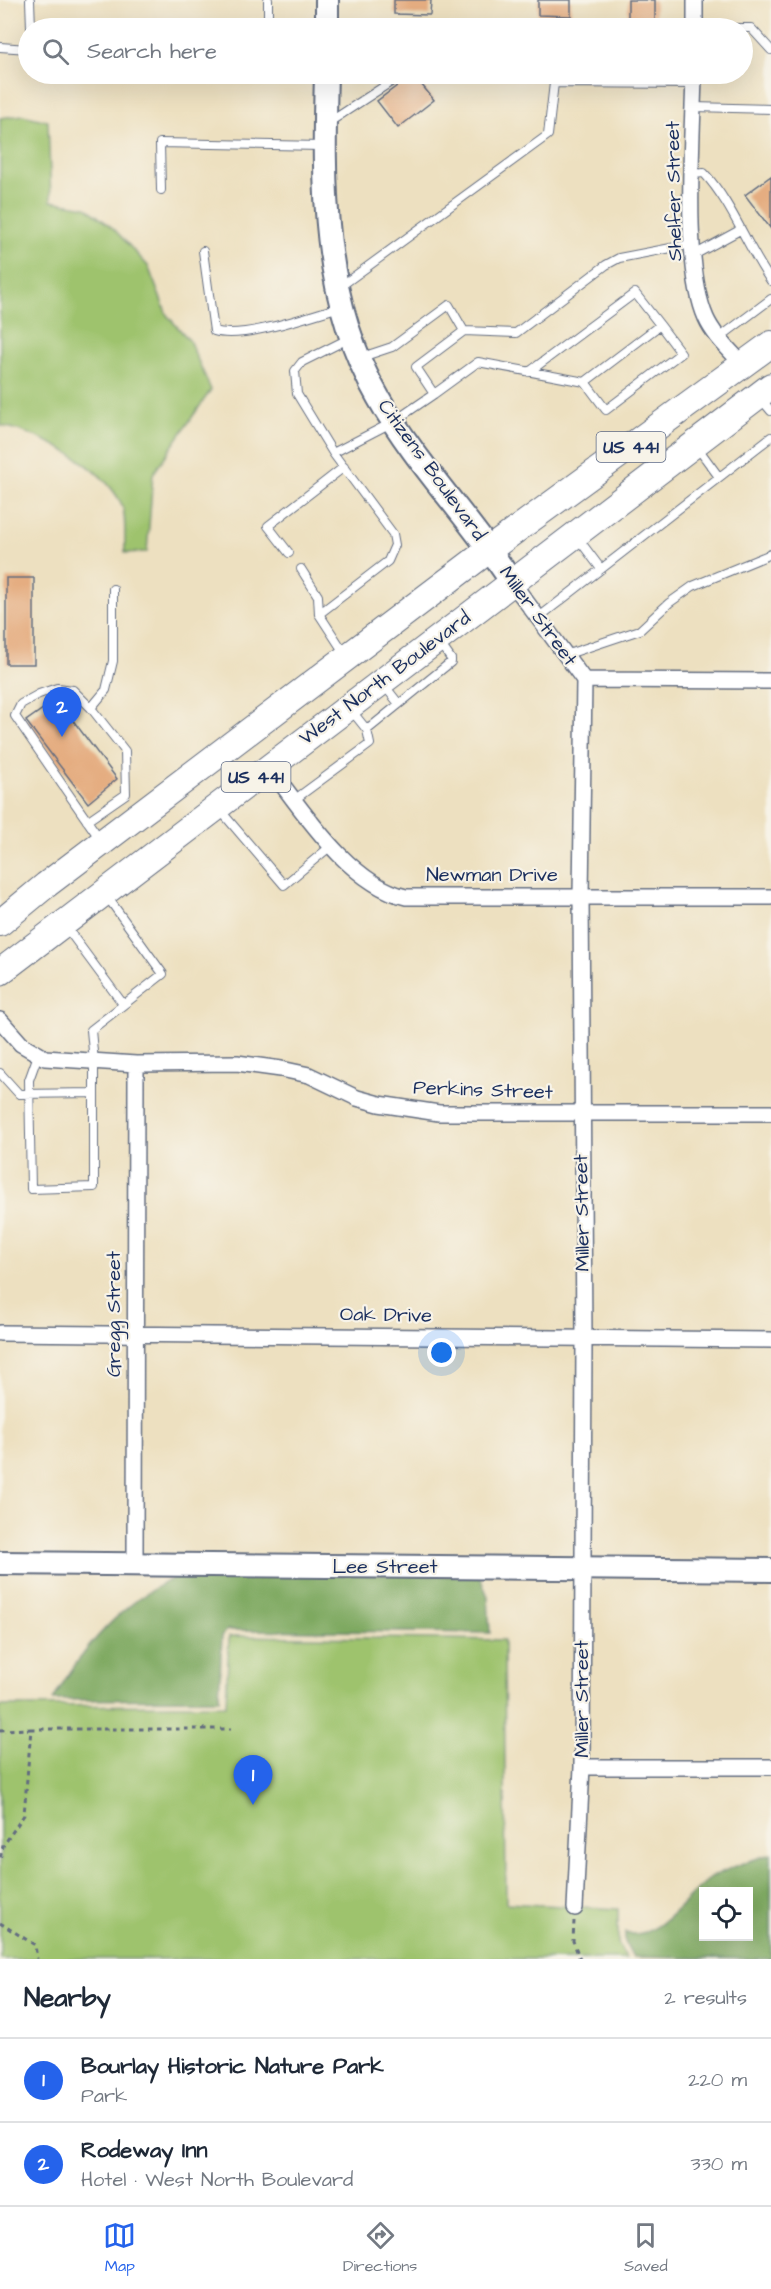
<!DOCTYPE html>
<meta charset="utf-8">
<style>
:root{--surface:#fff;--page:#f2f2f3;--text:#1f2937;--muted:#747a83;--line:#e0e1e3;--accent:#2563eb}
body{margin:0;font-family:"Architects Daughter",sans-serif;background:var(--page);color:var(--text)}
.controls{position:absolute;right:18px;bottom:18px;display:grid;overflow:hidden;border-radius:0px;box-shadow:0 6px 24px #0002}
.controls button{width:54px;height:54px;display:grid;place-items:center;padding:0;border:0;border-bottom:2px solid var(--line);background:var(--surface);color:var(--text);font:30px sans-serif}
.you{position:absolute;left:442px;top:1353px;width:21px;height:21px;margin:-15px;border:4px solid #fff;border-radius:50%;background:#1a73e8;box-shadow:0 0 0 9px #1a73e833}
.badge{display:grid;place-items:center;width:39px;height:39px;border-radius:50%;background:var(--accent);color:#fff;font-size:20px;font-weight:700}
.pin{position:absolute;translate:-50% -50px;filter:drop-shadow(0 2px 3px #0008)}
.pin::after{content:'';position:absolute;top:32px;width:21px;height:18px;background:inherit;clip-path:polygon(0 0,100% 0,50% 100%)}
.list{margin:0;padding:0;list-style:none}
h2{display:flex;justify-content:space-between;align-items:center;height:78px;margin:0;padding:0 24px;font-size:26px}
h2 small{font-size:20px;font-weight:400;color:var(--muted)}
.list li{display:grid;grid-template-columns:39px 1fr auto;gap:18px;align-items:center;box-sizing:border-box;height:84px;padding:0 24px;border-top:2px solid var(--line)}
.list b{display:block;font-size:22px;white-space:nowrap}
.list p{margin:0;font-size:20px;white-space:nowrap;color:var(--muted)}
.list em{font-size:20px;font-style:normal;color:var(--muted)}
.icon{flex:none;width:33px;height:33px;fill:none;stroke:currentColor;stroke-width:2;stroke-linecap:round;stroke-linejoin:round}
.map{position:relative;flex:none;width:771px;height:1959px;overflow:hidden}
.search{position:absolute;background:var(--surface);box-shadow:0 6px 24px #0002;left:18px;right:18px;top:18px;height:66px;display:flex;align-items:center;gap:15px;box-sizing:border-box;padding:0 21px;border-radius:33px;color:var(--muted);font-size:22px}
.sheet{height:246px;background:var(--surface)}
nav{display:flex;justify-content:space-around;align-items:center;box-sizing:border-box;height:84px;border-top:2px solid var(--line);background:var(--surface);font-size:16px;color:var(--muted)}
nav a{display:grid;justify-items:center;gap:3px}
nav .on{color:var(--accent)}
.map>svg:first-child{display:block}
.green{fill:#9ec36d;stroke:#5c7966;stroke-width:1.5}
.forest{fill:#7ea960;stroke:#4c6c5f;stroke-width:1.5;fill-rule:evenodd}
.building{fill:#e5ad81}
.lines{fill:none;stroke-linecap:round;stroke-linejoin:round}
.lane-casing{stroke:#646d80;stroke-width:10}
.street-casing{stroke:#646d80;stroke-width:18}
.secondary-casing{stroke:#646d80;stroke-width:26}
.primary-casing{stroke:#646d80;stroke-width:28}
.path{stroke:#646d80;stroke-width:3;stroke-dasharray:4.5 4.5;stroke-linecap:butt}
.lane{stroke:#fff;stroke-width:8}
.street{stroke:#fff;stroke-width:15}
.secondary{stroke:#fff;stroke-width:22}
.primary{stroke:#fff;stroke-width:26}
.labels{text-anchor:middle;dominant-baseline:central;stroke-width:4.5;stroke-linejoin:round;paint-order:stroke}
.shield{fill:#f7f3e8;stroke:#5d6a87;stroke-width:1.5}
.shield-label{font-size:18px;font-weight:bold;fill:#1b2f5e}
.street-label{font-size:20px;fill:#1b2f5e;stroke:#f7f3e8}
</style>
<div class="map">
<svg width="771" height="1959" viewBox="0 0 771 1959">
<rect width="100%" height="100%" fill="#f7f3e8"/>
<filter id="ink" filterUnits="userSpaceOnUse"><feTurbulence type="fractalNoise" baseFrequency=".0167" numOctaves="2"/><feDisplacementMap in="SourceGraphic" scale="12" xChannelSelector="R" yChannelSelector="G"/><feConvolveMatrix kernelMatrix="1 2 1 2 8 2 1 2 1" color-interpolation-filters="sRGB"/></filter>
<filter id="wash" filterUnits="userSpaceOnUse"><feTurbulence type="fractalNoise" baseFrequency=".008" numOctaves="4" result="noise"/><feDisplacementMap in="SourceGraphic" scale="24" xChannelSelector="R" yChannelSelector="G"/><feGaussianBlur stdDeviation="1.35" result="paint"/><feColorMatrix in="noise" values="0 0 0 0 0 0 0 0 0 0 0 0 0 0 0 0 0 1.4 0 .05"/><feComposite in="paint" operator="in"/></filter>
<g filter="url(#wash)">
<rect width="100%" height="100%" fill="#ede0c0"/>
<path class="green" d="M23,115L48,121L51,201L86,207L114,229L148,266L167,315L189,340L211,390L153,474L147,552L125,553C124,539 127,515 121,503C100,463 42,435 0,425V118Z
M229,1636L504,1640L506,1903L618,1909V1943L626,1959H0V1706L226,1705Z"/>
<path class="forest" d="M185,1573L480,1576L488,1597L490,1633L227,1630L222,1636L219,1699L53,1700C84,1645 126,1597 185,1573Z
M771,1854V1959L633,1957L625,1942V1933C661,1941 684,1896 711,1878C729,1867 751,1860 771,1854ZM704,1892H748V1936H704Z"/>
<g id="blocks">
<path class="building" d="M394,0H431L430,15L394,14Z
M538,0H571V16L538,15Z
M628,0H655V28H628Z
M413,74L434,100L398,128L377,101Z
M771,176V229L745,195Z
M6,578H34V664H6Z
M57,699L117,779L88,803L26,721Z"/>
</g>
</g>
<g filter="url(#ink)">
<use href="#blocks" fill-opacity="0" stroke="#646d80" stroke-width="1.5"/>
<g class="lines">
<g class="lane-casing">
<path id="lane" d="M30,0L31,28
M268,0V28
M695,28H751L771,50
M0,47L28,49
M554,74V83L694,84
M694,107L771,109
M328,123L403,74
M693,174L704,173C732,203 747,247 771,281
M161,190L160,143L321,146
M203,251L214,331C243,340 309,316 340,307
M694,255L740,230
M341,286L548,135L554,83
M464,331L516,333L606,265L619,258L692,244
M719,338L771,299
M529,372L635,293L660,325
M434,394L478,362L585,382L660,325L681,353L606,410L585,382
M761,399L771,411
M697,447L719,477
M333,453L297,394L295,371L302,362L350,338
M577,537L601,569
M289,553L268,526L344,467
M301,569L318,596L319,614
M538,618L771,437
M345,654L319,614L388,561L395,545L393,534L333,453L393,422L434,394L416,367L464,331L449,305L392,347L362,357
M565,655L640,630L669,603L693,586L771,554
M384,685L399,704
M91,708L106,690L113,661V589
M367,730L451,662V659L439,642
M294,800L370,744L367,730L351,710
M220,810L284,885L332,845
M87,821L126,794L125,751L91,708L73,690L57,688L39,694L21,704L15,716C43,757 71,798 100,839
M66,927L123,1004
M38,1055L29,1080L31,1189L94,1187V1062L91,1030L163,974L106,895
M0,1073L19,1094L94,1093"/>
</g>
<g class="street-casing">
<path id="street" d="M695,28V0
M694,74C693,136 682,264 706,318C714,336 730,350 743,365
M511,581L584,680L581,896L584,1339L582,1767L575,1908
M584,680L771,681
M269,767C303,811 349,884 406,897H771
M0,1020L21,1044L45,1058L136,1064L237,1063L281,1069L309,1075L357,1098L379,1104L439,1113H771
M0,1333L771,1340
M135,1565L136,1064
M582,1767H771"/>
</g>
<g class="secondary-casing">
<path id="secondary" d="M327,28V0
M326,74C323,184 321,298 378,397C415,463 470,518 511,581
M0,1563L771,1570"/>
</g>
<g class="primary-casing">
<path id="primary" d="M0,923L46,885L490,549L771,344
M0,972L771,386"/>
</g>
<path class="path" d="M31,1729H231
M0,1730L31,1729L24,1815L3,1846L0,1859
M574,1921L573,1941L580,1959
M0,1923L35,1945L37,1959"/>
<use href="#lane" class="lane"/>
<use href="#street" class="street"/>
<use href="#secondary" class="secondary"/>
<use href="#primary" class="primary"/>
</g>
</g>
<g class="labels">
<g class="shield">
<rect x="596.5" y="432" width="69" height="30" rx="4.5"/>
<rect x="221.5" y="762" width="69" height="30" rx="4.5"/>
</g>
<g class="shield-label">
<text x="631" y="447">US 441</text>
<text x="256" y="777">US 441</text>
</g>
<g class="street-label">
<text transform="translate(674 191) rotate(-91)">Shelfer Street</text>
<text transform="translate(432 470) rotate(54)">Citizens Boulevard</text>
<text transform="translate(538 616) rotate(54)">Miller Street</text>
<text transform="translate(385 678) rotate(-37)">West North Boulevard</text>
<text x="492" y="875">Newman Drive</text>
<text transform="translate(483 1090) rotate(2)">Perkins Street</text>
<text transform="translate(582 1213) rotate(-91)">Miller Street</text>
<text transform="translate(114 1314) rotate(-90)">Gregg Street</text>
<text transform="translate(386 1315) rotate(1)">Oak Drive</text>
<text x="385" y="1567">Lee Street</text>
<text transform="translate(582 1699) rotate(-90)">Miller Street</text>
</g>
</g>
</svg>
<div class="controls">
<button><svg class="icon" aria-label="locate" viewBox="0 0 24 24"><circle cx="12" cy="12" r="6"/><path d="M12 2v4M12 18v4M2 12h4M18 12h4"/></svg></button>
</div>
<div class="you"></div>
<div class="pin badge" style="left:253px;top:1805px">1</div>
<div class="pin badge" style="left:62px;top:737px">2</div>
<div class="search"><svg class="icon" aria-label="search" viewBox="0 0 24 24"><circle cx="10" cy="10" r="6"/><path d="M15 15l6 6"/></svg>Search here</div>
</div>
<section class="sheet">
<h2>Nearby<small>2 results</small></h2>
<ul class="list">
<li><span class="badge">1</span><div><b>Bourlay Historic Nature Park</b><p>Park</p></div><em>220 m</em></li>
<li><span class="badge">2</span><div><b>Rodeway Inn</b><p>Hotel · West North Boulevard</p></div><em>330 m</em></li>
</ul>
</section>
<nav>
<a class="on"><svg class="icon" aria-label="map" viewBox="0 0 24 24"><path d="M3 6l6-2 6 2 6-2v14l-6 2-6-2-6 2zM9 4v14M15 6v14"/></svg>Map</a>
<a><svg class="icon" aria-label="directions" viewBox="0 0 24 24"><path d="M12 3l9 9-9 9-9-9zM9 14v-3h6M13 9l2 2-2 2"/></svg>Directions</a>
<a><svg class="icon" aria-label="saved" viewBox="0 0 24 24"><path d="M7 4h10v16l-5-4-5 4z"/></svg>Saved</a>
</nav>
